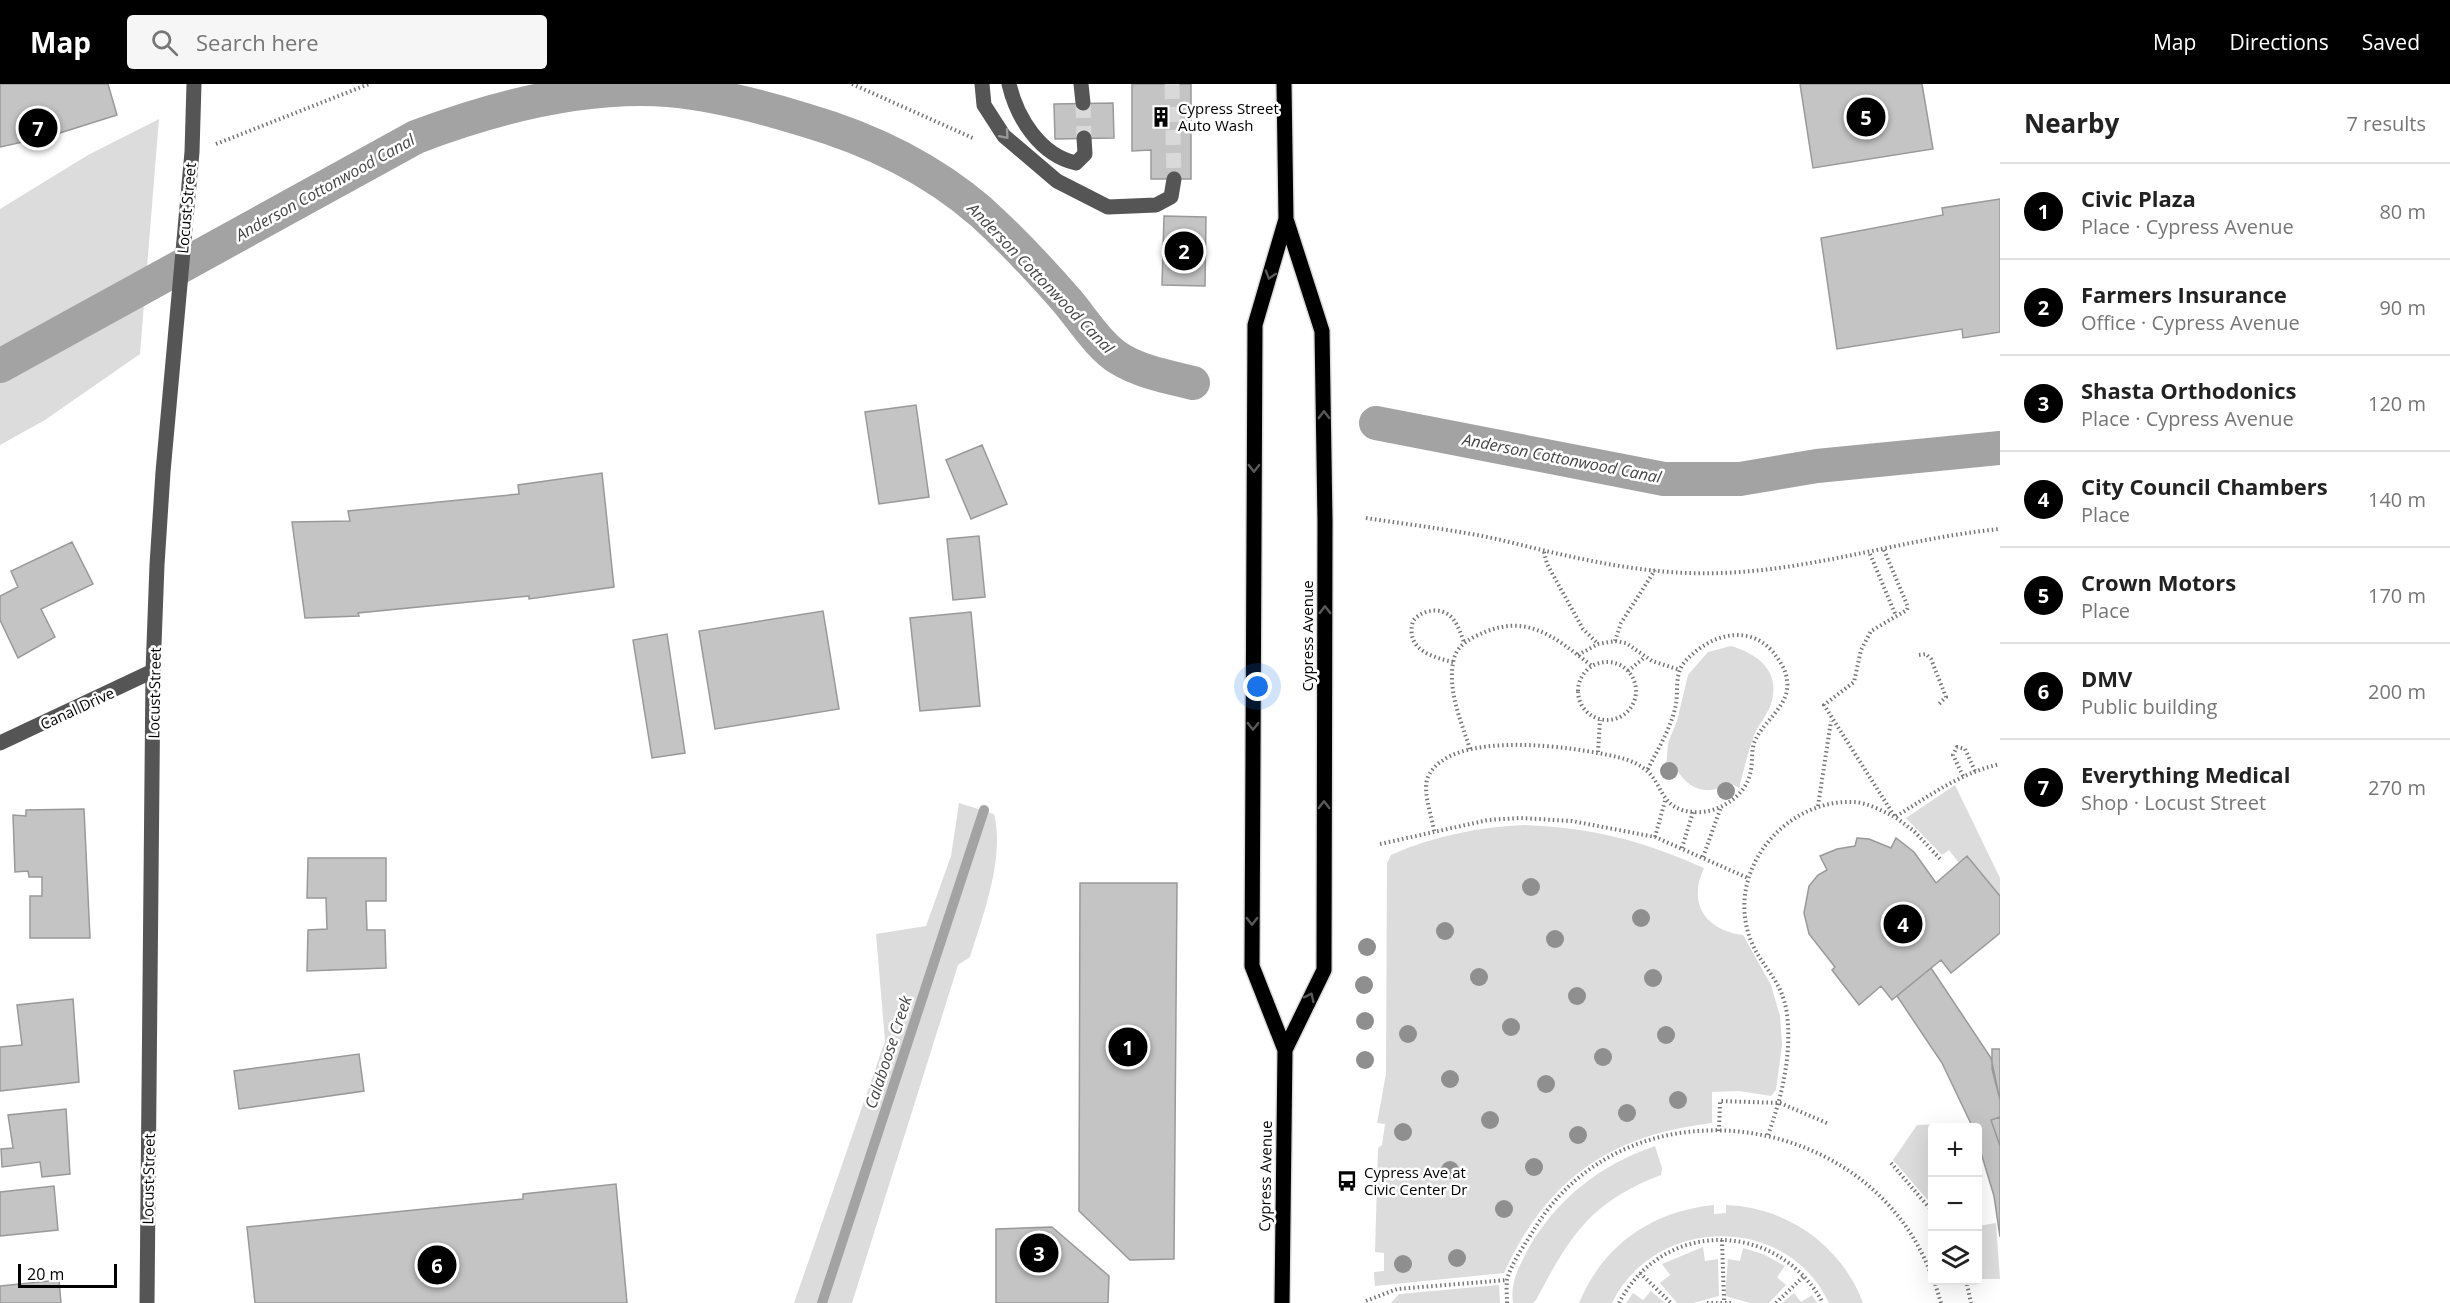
<!DOCTYPE html>
<meta charset="utf-8">
<style>
:root{--surface:#fff;--page:#f6f6f6;--text:#222;--muted:#767676;--line:#e0e0e0;--accent:#000}
body{margin:0;font-family:"Open Sans",sans-serif;background:var(--page);color:var(--text)}
.controls{position:absolute;right:18px;bottom:18px;display:grid;overflow:hidden;border-radius:6px;box-shadow:0 6px 24px #0002}
.controls button{width:54px;height:54px;display:grid;place-items:center;padding:0;border:0;border-bottom:2px solid var(--line);background:var(--surface);color:var(--text);font:30px sans-serif}
.scale{position:absolute;left:18px;bottom:15px;width:99px;box-sizing:border-box;padding-left:6px;border:3px solid #000;border-top:0;font-size:16px;line-height:21px;white-space:nowrap;color:#000;-webkit-text-stroke:4px #fff;paint-order:stroke}
.you{position:absolute;left:1258px;top:603px;width:21px;height:21px;margin:-15px;border:4px solid #fff;border-radius:50%;background:#1a73e8;box-shadow:0 0 0 9px #1a73e833}
.badge{display:grid;place-items:center;width:39px;height:39px;border-radius:50%;background:var(--accent);color:#fff;font-size:20px;font-weight:700}
.pin{position:absolute;translate:-50% -50%;border:3px solid #fff;box-shadow:0 2px 6px #0006}
.list{margin:0;padding:0;list-style:none}
h2{display:flex;justify-content:space-between;align-items:center;height:78px;margin:0;padding:0 24px;font-size:26px}
h2 small{font-size:20px;font-weight:400;color:var(--muted)}
.list li{display:grid;grid-template-columns:39px 1fr auto;gap:18px;align-items:center;box-sizing:border-box;height:96px;padding:0 24px;border-top:2px solid var(--line)}
.list b{display:block;font-size:22px;white-space:nowrap}
.list p{margin:0;font-size:20px;white-space:nowrap;color:var(--muted)}
.list em{font-size:20px;font-style:normal;color:var(--muted)}
.icon{flex:none;width:33px;height:33px;fill:none;stroke:currentColor;stroke-width:2;stroke-linecap:round;stroke-linejoin:round}
.map{position:relative;flex:none;width:2000px;height:1219px;overflow:hidden}
header{display:flex;align-items:center;gap:36px;box-sizing:border-box;height:84px;padding:0 30px;background:var(--accent);color:#fff}
header strong{font-size:28px}
nav{display:flex;gap:33px;margin-inline-start:auto;font-size:21px}
.search{width:420px;height:54px;background:var(--page);display:flex;align-items:center;gap:15px;box-sizing:border-box;padding:0 21px;border-radius:6px;color:var(--muted);font-size:22px}
main{display:flex}
aside{flex:1;background:var(--surface)}
.map>svg:first-child{display:block}
.green{fill:#dcdcdc}
.lines{fill:none;stroke-linecap:round;stroke-linejoin:round}
.stream{stroke:#a3a3a3;stroke-width:10}
.canal{stroke:#a3a3a3;stroke-width:34}
.building{fill:#c4c4c4;stroke:#999;stroke-width:1.5}
.minor-tunnel{stroke:#d9d9d9;stroke-width:15;stroke-dasharray:15 8;stroke-linecap:butt}
.major-casing{stroke:#dbdbdb;stroke-width:18}
.path{stroke:#777;stroke-width:4;stroke-dasharray:1.5 3;stroke-linecap:butt}
.minor{stroke:#555;stroke-width:15}
.major{stroke:#000;stroke-width:15}
.tree{fill:#8f8f8f}
.oneway{stroke:#999}
.oneway2{stroke:#595959}
.labels{text-anchor:middle;dominant-baseline:central;stroke-width:5;stroke-linejoin:round;paint-order:stroke}
.poi-label{font-size:15px;fill:#000;stroke:#fff;text-anchor:start}
.street-label{font-size:15px;fill:#000;stroke:#fff}
.water-label{font-size:16px;font-style:italic;fill:#444;stroke:#fff}
</style>
<header>
<strong>Map</strong>
<div class="search"><svg class="icon" aria-label="search" viewBox="0 0 24 24"><circle cx="10" cy="10" r="6"/><path d="M15 15l6 6"/></svg>Search here</div>
<nav><a>Map</a><a>Directions</a><a>Saved</a></nav>
</header>
<main>
<div class="map">
<svg width="2000" height="1219" viewBox="0 0 2000 1219">
<rect width="100%" height="100%" fill="#fff"/>
<path class="green" d="M159,35L140,270L45,336L0,361V125L88,71Z
M1731,562C1754,569 1777,583 1773,611C1772,625 1761,637 1755,649C1748,667 1744,686 1739,704L1730,699C1708,712 1690,707 1677,686L1666,684L1668,659L1677,637L1688,591L1708,568Z
M1955,701L2000,794V812L1967,772L1959,779L1949,766L1942,771L1906,734Z
M959,719L994,730C1005,774 983,831 970,873L958,881L852,1219H794L885,957L876,850L926,842L951,772Z
M1525,741C1593,744 1641,756 1704,784C1687,820 1706,846 1743,851L1771,901L1780,932L1782,961L1776,1006L1771,1012L1739,1007L1712,1008V1039C1610,1051 1547,1095 1504,1189L1375,1202L1374,1188L1384,1187V1169L1375,1168L1378,1064L1382,1061L1385,1040L1377,1039L1386,990L1387,779L1391,771C1433,752 1479,743 1525,741Z
M1944,1040L1946,1043L1932,1044V1121L1893,1076L1917,1041Z
M1655,1062L1662,1084L1661,1091C1590,1118 1570,1152 1536,1216L1533,1219H1513C1510,1199 1518,1185 1527,1167C1556,1115 1600,1081 1655,1062Z
M1714,1121V1130L1726,1129V1121C1787,1123 1842,1162 1863,1219H1829C1787,1129 1655,1131 1612,1219H1579C1603,1161 1652,1127 1714,1121Z
M1996,1139L2000,1195H1978V1142Z
M1703,1163L1705,1177L1718,1175L1719,1212L1693,1219H1677L1660,1199L1670,1191L1662,1180Z
M1743,1164L1763,1170L1785,1182L1777,1193L1786,1201L1769,1219H1750L1725,1212L1728,1175L1740,1177Z
M1499,1201L1500,1219H1391L1399,1210Z
M1651,1207L1665,1219H1626L1633,1209L1643,1216Z
M1794,1209L1801,1218L1812,1211L1817,1219H1782Z"/>
<g class="lines">
<path class="stream" d="M822,1219L984,726"/>
<path class="canal" d="M0,282L416,53C495,23 582,0 668,6C715,10 760,22 805,36C867,54 930,84 980,127C1011,155 1041,187 1068,218C1083,236 1100,263 1120,275C1141,288 1169,293 1193,299
M1376,339L1664,395H1740L1817,382L2000,364"/>
</g>
<path class="building" d="M0,0H108L117,31L28,59L27,57L0,63Z
M1132,0H1191V95H1151V66L1132,67Z
M1800,0H1922L1933,65L1813,84Z
M1113,19L1114,54L1055,55L1054,20Z
M2000,115V248L1963,254L1962,245L1837,265L1821,154L1943,131L1942,124Z
M1164,132L1206,133L1205,202L1162,201Z
M916,321L929,413L879,420L865,328Z
M982,361L1007,420L971,435L946,376Z
M602,389L614,503L529,515V512L358,529L359,532L305,534L292,438L350,437L348,427L519,410L518,401Z
M979,452L985,513L953,516L947,455Z
M72,458L93,500L41,525L55,553L18,574L0,536V512L18,503L11,487Z
M823,527L839,625L715,645L699,547Z
M971,528L980,622L920,627L910,534Z
M667,550L685,669L652,674L633,556Z
M84,725L90,854H30V812H42V793H29L28,787L15,788L13,731L26,732V726Z
M1857,754L1869,755L1891,764L1896,754L1914,768L1936,799L1967,772L2000,812V849L1951,889L1941,876L1892,916L1881,902L1859,921L1832,886L1835,883L1809,850L1804,829L1809,802L1818,791L1827,786L1820,772L1837,765L1855,762Z
M308,774H386V817H366L367,846H385L386,884L307,887L308,846L327,845L326,814H307Z
M1080,799H1177L1174,1175L1130,1176L1079,1127Z
M1931,884L1991,974L2000,1016V1033L1991,1036L2000,1062V1153L1994,1112L1978,1059V1044H1973L1942,979L1897,912Z
M73,915L79,998L0,1007V963L22,961L17,921Z
M1992,965H2000V1016L1992,985Z
M359,970L364,1007L239,1025L234,987Z
M66,1025L70,1090L42,1093L40,1078L2,1083L1,1065L13,1064L8,1031Z
M2000,1033V1062L1991,1036Z
M616,1100L627,1219H255L247,1143L523,1115V1110Z
M54,1102L58,1146L0,1152V1108Z
M1052,1143L1109,1192L1108,1219H996V1145Z
M59,1196L61,1219H0V1202Z"/>
<g class="lines">
<path class="minor-tunnel" d="M1172,0L1174,95
M1083,19L1084,54"/>
<g class="major-casing">
<path id="major" d="M1284,0L1286,135L1322,247L1325,437L1324,886L1285,966
M1282,1219L1285,966L1252,882L1255,241L1286,135"/>
</g>
<path class="path" d="M852,0L975,55
M216,60L369,0
M1366,434C1411,441 1457,446 1501,456C1574,474 1646,492 1721,489C1816,486 1906,454 2000,445
M1884,466L1908,523L1907,526L1871,547L1861,566L1854,598L1824,621L1895,733L1914,747L1941,776
M1544,468L1547,480L1583,545L1598,560
M1870,470L1896,532
M1615,557L1621,539L1655,486
M1578,571L1598,560L1615,557L1626,559L1652,577L1680,586
M1919,571L1926,570L1931,575L1946,613L1939,620
M1578 607a29 29 0 1 1 58 0a29 29 0 1 1-58 0Z
M1453,578C1431,573 1405,565 1413,537C1422,525 1443,522 1453,535C1458,541 1461,550 1464,558
M1628,587L1645,573
M1470,665C1461,637 1448,608 1453,579C1455,565 1464,558 1476,552C1526,527 1553,552 1592,582
M1598,668L1600,636
M1963,692L1953,671L1957,663L1965,665L1975,687
M1818,722L1831,637
M1434,747C1432,732 1422,707 1428,693C1450,644 1576,663 1617,673C1627,675 1637,679 1646,686C1664,701 1660,726 1694,728C1717,730 1745,713 1750,690C1753,680 1751,668 1754,659C1763,636 1791,622 1787,596C1786,585 1779,576 1773,568C1746,537 1705,553 1683,580C1675,591 1678,608 1676,620C1672,643 1657,666 1647,687
M1655,753L1665,717
M1380,760L1488,736L1520,734L1572,737L1655,753L1748,794
M1682,764L1693,728
M1703,773L1721,723
M1719,1047L1720,1017L1780,1019L1829,1040
M1768,1051C1782,1012 1792,971 1787,930C1782,895 1762,884 1751,857C1724,789 1783,716 1852,718C1867,718 1882,727 1895,733C1929,712 1960,689 2000,680
M1891,1079L1932,1127
M1722,1156L1724,1217
M1640,1189L1671,1219
M1934,1196L1941,1219
M1966,1196L1971,1219
M1366,1217L1397,1205L1507,1196
M1507,1219C1507,1212 1506,1203 1507,1196C1511,1179 1526,1159 1535,1144C1630,990 1873,1027 1932,1193
M1619,1219C1663,1134 1778,1136 1823,1219
M1707,1219H1734
M1776,1219L1804,1192"/>
<path class="minor" d="M982,0L984,21L1004,52L1057,97L1108,123L1156,121L1171,113L1174,95
M1009,0C1017,34 1040,71 1076,79L1085,70L1084,54
M1081,0L1083,19
M0,659L153,587
M147,1219L153,587L157,481L163,388L192,68L194,0"/>
<use href="#major" class="major"/>
</g>
<g class="tree">
<circle cx="1669" cy="687" r="9"/>
<circle cx="1726" cy="707" r="9"/>
<circle cx="1531" cy="803" r="9"/>
<circle cx="1641" cy="834" r="9"/>
<circle cx="1445" cy="847" r="9"/>
<circle cx="1555" cy="855" r="9"/>
<circle cx="1367" cy="863" r="9"/>
<circle cx="1479" cy="893" r="9"/>
<circle cx="1653" cy="894" r="9"/>
<circle cx="1364" cy="901" r="9"/>
<circle cx="1577" cy="912" r="9"/>
<circle cx="1365" cy="937" r="9"/>
<circle cx="1511" cy="943" r="9"/>
<circle cx="1408" cy="950" r="9"/>
<circle cx="1666" cy="951" r="9"/>
<circle cx="1603" cy="973" r="9"/>
<circle cx="1365" cy="976" r="9"/>
<circle cx="1450" cy="995" r="9"/>
<circle cx="1546" cy="1000" r="9"/>
<circle cx="1678" cy="1016" r="9"/>
<circle cx="1627" cy="1029" r="9"/>
<circle cx="1490" cy="1036" r="9"/>
<circle cx="1403" cy="1048" r="9"/>
<circle cx="1578" cy="1051" r="9"/>
<circle cx="1534" cy="1083" r="9"/>
<circle cx="1450" cy="1086" r="9"/>
<circle cx="1504" cy="1125" r="9"/>
<circle cx="1457" cy="1174" r="9"/>
<circle cx="1403" cy="1180" r="9"/>
</g>
<defs><path id="oneway-chevron" d="M-2-3.5L2.5 0L-2 3.5" fill="none" stroke-width="1.6" stroke-linecap="round" stroke-linejoin="round" transform="scale(1.5)"/></defs>
<use class="oneway" href="#oneway-chevron" transform="translate(1005 51) rotate(49)"/>
<g class="oneway2">
<use href="#oneway-chevron" transform="translate(1270 191) rotate(107)"/>
<use href="#oneway-chevron" transform="translate(1324 331) rotate(-91)"/>
<use href="#oneway-chevron" transform="translate(1254 384) rotate(90)"/>
<use href="#oneway-chevron" transform="translate(1325 526) rotate(-90)"/>
<use href="#oneway-chevron" transform="translate(1253 642) rotate(90)"/>
<use href="#oneway-chevron" transform="translate(1324 721) rotate(-90)"/>
<use href="#oneway-chevron" transform="translate(1252 837) rotate(90)"/>
<use href="#oneway-chevron" transform="translate(1310 913) rotate(-64)"/>
</g>
<defs>
<g id="building-bare" transform="scale(1.62)"><path d="M-4-6H4V6H1V3H-1V6H-4ZM-2.5-4.3h1.7v1.8h-1.7ZM.8-4.3h1.7v1.8H.8ZM-2.5-1h1.7V.8h-1.7ZM.8-1h1.7V.8H.8Z" fill="#000" stroke="#fff" stroke-width="2.5" paint-order="stroke"/></g>
<g id="bus-bare" transform="scale(1.62)"><path d="M-5-6H5V4H4V6H2V4H-2V6H-4V4H-5ZM-3.5-4V0h7V-4ZM-3.5 1.2v1.5H-2V1.2ZM2 1.2v1.5H3.5V1.2Z" fill="#000" stroke="#fff" stroke-width="2.5" paint-order="stroke"/></g>
</defs>
<g fill-rule="evenodd">
<use href="#building-bare" x="1161" y="33"/>
<use href="#bus-bare" x="1347" y="1097"/>
</g>
<g class="labels">
<g class="poi-label">
<text x="1178" y="24">Cypress Street<tspan x="1178" dy="17">Auto Wash</tspan></text>
<text x="1364" y="1088">Cypress Ave at<tspan x="1364" dy="17">Civic Center Dr</tspan></text>
</g>
<g class="street-label">
<text transform="translate(186 124) rotate(-85)">Locust Street</text>
<text transform="translate(1307 552) rotate(-90)">Cypress Avenue</text>
<text transform="translate(154 609) rotate(-89)">Locust Street</text>
<text transform="translate(77 624) rotate(-25)">Canal Drive</text>
<text transform="translate(1265 1092) rotate(-89)">Cypress Avenue</text>
<text transform="translate(148 1095) rotate(-89)">Locust Street</text>
</g>
<g class="water-label">
<text transform="translate(325 103) rotate(-29)">Anderson Cottonwood Canal</text>
<text transform="translate(1041 194) rotate(46)">Anderson Cottonwood Canal</text>
<text transform="translate(1562 374) rotate(11)">Anderson Cottonwood Canal</text>
<text transform="translate(888 968) rotate(-72)">Calaboose Creek</text>
</g>
</g>
</svg>
<div class="controls">
<button>+</button>
<button>−</button>
<button><svg class="icon" aria-label="layers" viewBox="0 0 24 24"><path d="M12 4l9 5-9 5-9-5zM3 14l9 5 9-5"/></svg></button>
</div>
<div class="scale">20 m</div>
<div class="you"></div>
<div class="pin badge" style="left:1128px;top:963px">1</div>
<div class="pin badge" style="left:1184px;top:167px">2</div>
<div class="pin badge" style="left:1039px;top:1169px">3</div>
<div class="pin badge" style="left:1903px;top:840px">4</div>
<div class="pin badge" style="left:1866px;top:33px">5</div>
<div class="pin badge" style="left:437px;top:1181px">6</div>
<div class="pin badge" style="left:38px;top:44px">7</div>
</div>
<aside>
<h2>Nearby<small>7 results</small></h2>
<ul class="list">
<li><span class="badge">1</span><div><b>Civic Plaza</b><p>Place · Cypress Avenue</p></div><em>80 m</em></li>
<li><span class="badge">2</span><div><b>Farmers Insurance</b><p>Office · Cypress Avenue</p></div><em>90 m</em></li>
<li><span class="badge">3</span><div><b>Shasta Orthodonics</b><p>Place · Cypress Avenue</p></div><em>120 m</em></li>
<li><span class="badge">4</span><div><b>City Council Chambers</b><p>Place</p></div><em>140 m</em></li>
<li><span class="badge">5</span><div><b>Crown Motors</b><p>Place</p></div><em>170 m</em></li>
<li><span class="badge">6</span><div><b>DMV</b><p>Public building</p></div><em>200 m</em></li>
<li><span class="badge">7</span><div><b>Everything Medical</b><p>Shop · Locust Street</p></div><em>270 m</em></li>
</ul>
</aside>
</main>
